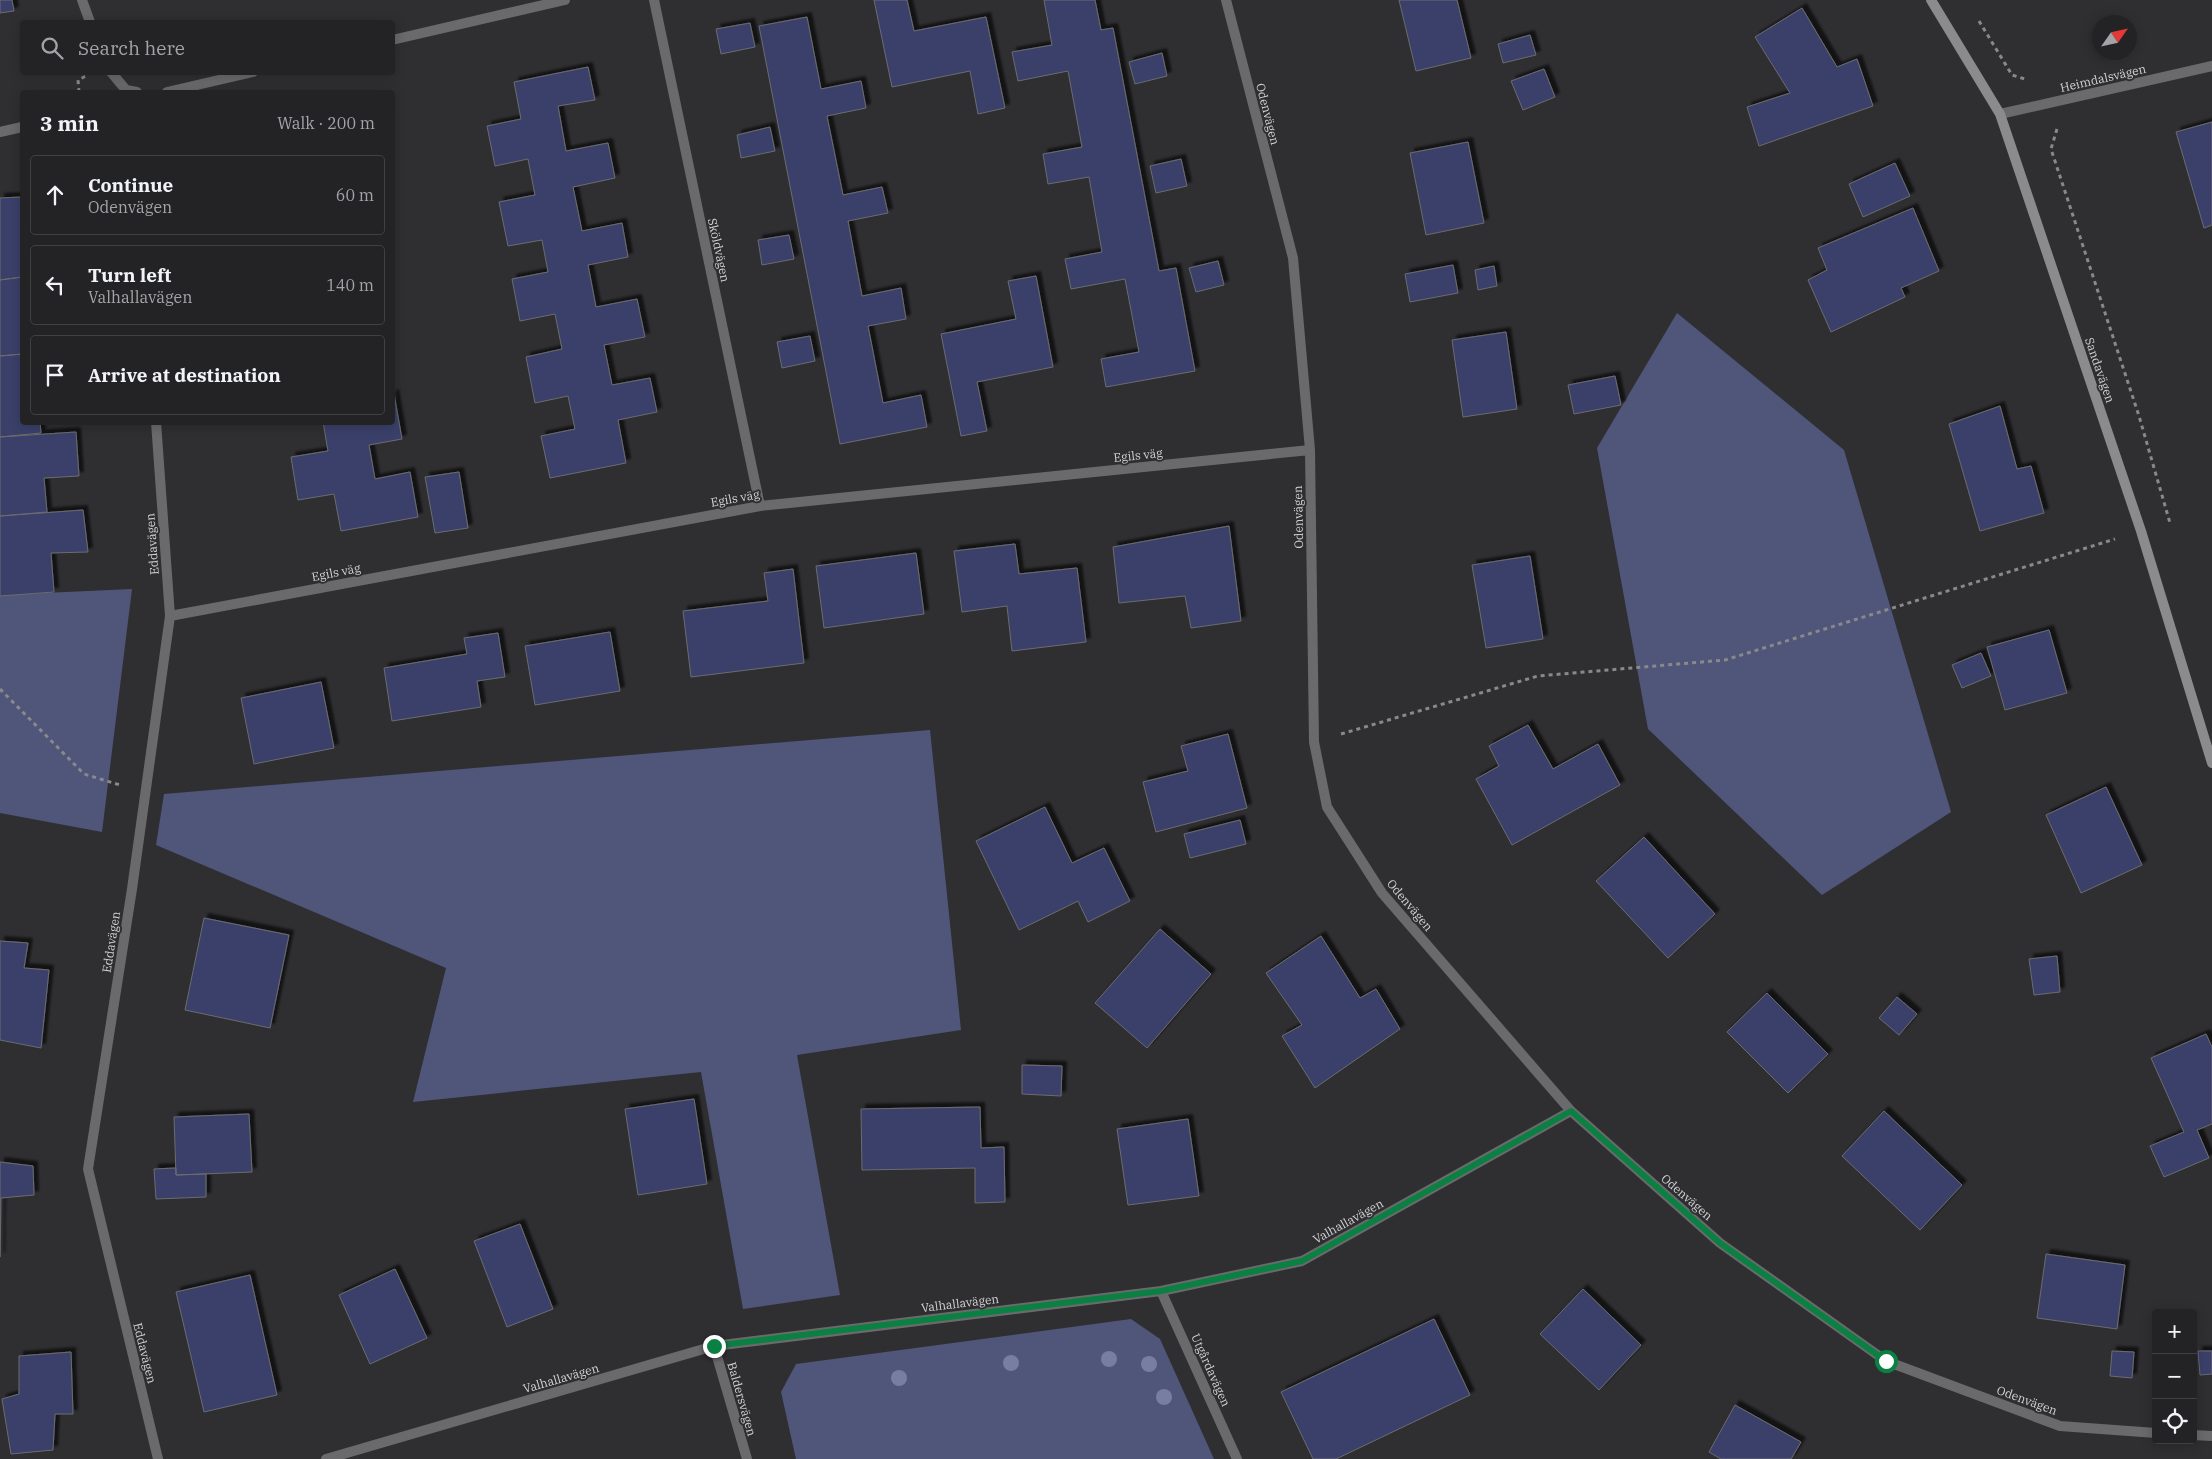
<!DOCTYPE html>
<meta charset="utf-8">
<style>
:root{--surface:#232326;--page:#2b2b2e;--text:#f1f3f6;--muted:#a3a4a7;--line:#404043}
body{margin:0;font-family:"IBM Plex Serif",serif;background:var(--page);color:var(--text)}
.controls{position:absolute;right:15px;bottom:15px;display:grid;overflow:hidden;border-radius:5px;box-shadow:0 2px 12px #0003}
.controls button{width:45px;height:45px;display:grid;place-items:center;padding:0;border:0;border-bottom:1px solid var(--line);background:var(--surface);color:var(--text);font:25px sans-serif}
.compass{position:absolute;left:2092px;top:15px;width:45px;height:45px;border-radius:50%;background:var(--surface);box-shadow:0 2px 12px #0003;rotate:56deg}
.stop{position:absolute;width:15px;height:15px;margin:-11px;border:4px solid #0b8043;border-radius:50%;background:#fff}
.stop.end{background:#0b8043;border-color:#fff;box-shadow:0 1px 5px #0008}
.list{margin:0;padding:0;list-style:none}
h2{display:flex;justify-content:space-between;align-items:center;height:65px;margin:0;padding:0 20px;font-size:21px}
h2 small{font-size:16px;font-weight:400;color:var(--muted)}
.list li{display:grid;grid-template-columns:32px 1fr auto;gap:15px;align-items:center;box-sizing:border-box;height:80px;margin:0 10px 10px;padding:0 10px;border:1px solid var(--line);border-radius:5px}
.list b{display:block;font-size:19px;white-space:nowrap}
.list p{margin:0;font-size:16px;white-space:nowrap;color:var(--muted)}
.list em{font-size:16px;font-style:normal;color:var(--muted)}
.icon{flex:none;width:28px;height:28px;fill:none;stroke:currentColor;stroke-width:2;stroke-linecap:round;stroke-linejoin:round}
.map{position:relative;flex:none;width:2212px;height:1459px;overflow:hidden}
.search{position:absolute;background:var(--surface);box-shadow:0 2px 12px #0003;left:20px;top:20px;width:375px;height:55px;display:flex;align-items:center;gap:12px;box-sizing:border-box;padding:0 18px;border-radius:5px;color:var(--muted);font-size:19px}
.panel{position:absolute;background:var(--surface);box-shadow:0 2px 12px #0003;left:20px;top:90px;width:375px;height:335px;border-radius:5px}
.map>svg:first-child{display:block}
.green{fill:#4f567a}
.building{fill:#3a406b;stroke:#6b6c6f;filter:url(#shadow)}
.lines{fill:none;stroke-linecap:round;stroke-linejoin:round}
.path{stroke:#89898b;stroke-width:3;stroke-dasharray:4 4;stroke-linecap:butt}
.street{stroke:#6a6a6c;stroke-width:10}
.secondary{stroke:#8b8b8e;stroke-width:10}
.tree{fill:#787e9f}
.route{stroke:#0b8043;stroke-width:6}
.labels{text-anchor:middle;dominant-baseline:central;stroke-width:4;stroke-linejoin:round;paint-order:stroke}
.street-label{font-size:12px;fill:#d3d3d5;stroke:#2f2f32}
</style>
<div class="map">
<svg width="2212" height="1459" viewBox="0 0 2212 1459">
<defs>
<filter id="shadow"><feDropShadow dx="4.5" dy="-4.5" stdDeviation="1" flood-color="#0009"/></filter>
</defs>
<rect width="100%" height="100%" fill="#2f2f32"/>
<path class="green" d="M1677,313L1844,450L1951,812L1822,895L1648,729L1597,448Z
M132,589L102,832L0,813V595Z
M930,730L961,1030L797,1055L840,1295L743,1309L701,1072L413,1102L446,968L156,845L164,794Z
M1131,1319L1160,1339L1214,1459H796L781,1392L796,1364Z"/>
<path class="building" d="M0,0H12L14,11L0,13Z
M874,0H907L914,31L986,17L1005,108L978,114L970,71L892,87Z
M1044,0H1095L1101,30L1113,28L1159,271L1176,268L1195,371L1106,387L1101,359L1139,352L1125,279L1071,289L1065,259L1102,252L1089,177L1048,184L1043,154L1082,147L1068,71L1018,81L1012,52L1052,45Z
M1399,0H1457L1471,58L1416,71Z
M1802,8L1837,67L1857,59L1873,106L1759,146L1747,107L1790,93L1755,37Z
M807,17L821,89L861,81L866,108L827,116L843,195L882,187L888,213L848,221L862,296L901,288L906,319L868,326L883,403L921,395L927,427L840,444L759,26Z
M750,23L755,47L721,54L716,29Z
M1530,35L1536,55L1503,63L1498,44Z
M1162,53L1167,76L1135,84L1129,62Z
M588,67L595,100L558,106L566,151L608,143L615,178L573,187L582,231L622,223L628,257L588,265L596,307L637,299L645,337L604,345L612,385L650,378L657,412L618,420L626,463L550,478L541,436L575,429L568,396L535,403L526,357L562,349L555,314L520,321L512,279L548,272L542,240L508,246L499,202L535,195L528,159L495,166L487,126L521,119L514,82Z
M1544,69L1555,97L1523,110L1511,81Z
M2212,122V225L2204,228L2176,132Z
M770,127L775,151L741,158L737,135Z
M1468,142L1484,223L1426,235L1410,153Z
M1181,159L1187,186L1156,193L1150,166Z
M1895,163L1910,196L1863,217L1849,184Z
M22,197V277L0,280V198Z
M1913,208L1939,271L1901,288L1905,297L1831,332L1808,280L1827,270L1818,248Z
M789,235L794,259L762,265L758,240Z
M1218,261L1224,285L1196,292L1189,268Z
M1453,265L1458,293L1410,302L1405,274Z
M1494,266L1497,286L1478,290L1475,270Z
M1036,276L1053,367L977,382L987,431L961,436L941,334L1016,319L1008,281Z
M22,277V354L0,356V280Z
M1506,332L1517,409L1463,417L1452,340Z
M810,336L815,361L782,368L777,342Z
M22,354V422H40L41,433L0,437V356Z
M1615,376L1621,405L1574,414L1568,385Z
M394,394L402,439L369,445L375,479L410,472L418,517L341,531L334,494L298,500L291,457L328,451L323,422H392V395Z
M2000,406L2017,469L2031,466L2044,513L1980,531L1949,424Z
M76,432L79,476L44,478L47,512L0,516V437Z
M459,472L468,528L435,533L425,477Z
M83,510L88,552L51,553L54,592L0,596V516Z
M1229,526L1241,621L1191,628L1185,596L1119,603L1113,547Z
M1015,544L1019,574L1077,568L1086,642L1012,651L1007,606L962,612L954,551Z
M916,553L924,614L824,628L816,566Z
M1530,556L1543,639L1486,648L1472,565Z
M793,569L804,663L691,677L683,611L768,601L764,573Z
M2049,630L2067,693L2005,710L1987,647Z
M610,632L620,691L535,705L525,646Z
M498,633L505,677L477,681L481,707L392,721L384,668L467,654L464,638Z
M1981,653L1991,676L1962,688L1952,665Z
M321,682L334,748L254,764L241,698Z
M1528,725L1553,769L1598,744L1620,785L1512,845L1476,779L1499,766L1489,746Z
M1228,734L1247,808L1156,832L1143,782L1188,771L1181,746Z
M2106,787L2142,865L2081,893L2046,815Z
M1045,807L1072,863L1104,848L1130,901L1088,922L1078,901L1019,930L976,841Z
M1240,820L1246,844L1190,858L1184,834Z
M1644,837L1715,914L1668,958L1596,881Z
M204,918L289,935L270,1028L185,1010Z
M1160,929L1211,974L1147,1048L1095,1003Z
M1321,936L1360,998L1376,989L1400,1029L1315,1088L1282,1036L1302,1025L1266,973Z
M0,941L28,943L24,968L49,970L41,1048L0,1040Z
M2057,956L2060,992L2034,995L2029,959Z
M1767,993L1828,1054L1788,1093L1727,1032Z
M1897,997L1917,1014L1899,1035L1879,1018Z
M2206,1034L2212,1047V1124L2197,1130L2209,1158L2164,1177L2150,1146L2184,1132L2151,1058Z
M1022,1065L1062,1066L1061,1096L1022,1094Z
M694,1099L707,1184L638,1195L625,1109Z
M980,1107L981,1148L1004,1147L1005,1202L975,1203V1168L862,1170L861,1109Z
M1884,1111L1962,1185L1920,1230L1842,1156Z
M249,1114L252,1172L176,1175L174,1117Z
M1188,1119L1199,1196L1128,1205L1117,1129Z
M0,1162L33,1166L34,1195L1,1198L0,1257Z
M176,1168V1175L206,1174V1197L156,1199L154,1169Z
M520,1224L553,1309L507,1327L474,1241Z
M2046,1254L2125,1265L2117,1329L2037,1318Z
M395,1269L427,1338L370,1364L339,1295Z
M250,1275L277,1395L204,1412L176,1292Z
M1583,1289L1641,1345L1599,1390L1540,1334Z
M1434,1319L1470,1395L1336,1459H1313L1281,1392Z
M2112,1351L2134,1352L2132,1378L2110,1376Z
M2198,1351H2212V1374L2200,1375Z
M71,1352L73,1414H55L53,1450L11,1454L2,1399L19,1394V1356Z
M1735,1405L1801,1442L1791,1459H1721L1709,1452Z"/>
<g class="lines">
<path class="path" d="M1979,21L2012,75L2025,79
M79,92L78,80L86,76
M2057,129L2051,149L2139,416L2170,523
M0,689L84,774L120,785
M1341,734L1538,676L1725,660L2115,539"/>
<path class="street" d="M82,0L90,22
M654,0L760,506
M1226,0L1293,258L1310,450L1314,742L1327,807L1382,893L1571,1111L1720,1243L1886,1361L2060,1426L2156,1433
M392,40L565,0
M111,72L126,90L137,92
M167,92L253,72
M2000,114L2212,66
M0,132L22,127
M156,422L170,616L132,889L88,1169L158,1459
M170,616L760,506L1310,450
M1161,1291L1237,1459
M714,1346L747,1459
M2193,1435L2212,1436
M326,1459L714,1346L1161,1291L1302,1261L1571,1111"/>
<path class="secondary" d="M1931,0L2000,114L2141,531L2212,763"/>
</g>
<g class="tree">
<circle cx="1109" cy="1359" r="8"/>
<circle cx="1011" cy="1363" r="8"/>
<circle cx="1149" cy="1364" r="8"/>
<circle cx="899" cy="1378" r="8"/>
<circle cx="1164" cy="1397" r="8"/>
</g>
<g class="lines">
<path class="route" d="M714,1346L1161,1291L1302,1261L1571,1111L1720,1243L1886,1361"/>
</g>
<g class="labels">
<g class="street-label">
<text transform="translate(2103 78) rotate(-13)">Heimdalsvägen</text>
<text transform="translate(1268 114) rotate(76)">Odenvägen</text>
<text transform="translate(719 250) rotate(78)">Sköldvägen</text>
<text transform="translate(2100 370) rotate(71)">Sandavägen</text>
<text transform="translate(1138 455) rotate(-6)">Egils väg</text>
<text transform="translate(735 498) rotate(-10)">Egils väg</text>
<text transform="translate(1298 517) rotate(-91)">Odenvägen</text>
<text transform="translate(152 544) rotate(-94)">Eddavägen</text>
<text transform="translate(336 572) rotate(-11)">Egils väg</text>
<text transform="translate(1410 905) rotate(50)">Odenvägen</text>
<text transform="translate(111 942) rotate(-81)">Eddavägen</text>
<text transform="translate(1687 1197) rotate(41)">Odenvägen</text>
<text transform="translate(1348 1221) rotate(-29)">Valhallavägen</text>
<text transform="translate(960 1303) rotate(-7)">Valhallavägen</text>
<text transform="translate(145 1353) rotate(76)">Eddavägen</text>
<text transform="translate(1211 1370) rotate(66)">Utgårdavägen</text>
<text transform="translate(561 1378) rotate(-16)">Valhallavägen</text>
<text transform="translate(742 1399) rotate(74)">Baldersvägen</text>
<text transform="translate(2027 1400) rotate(20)">Odenvägen</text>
</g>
</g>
</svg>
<div class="controls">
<button>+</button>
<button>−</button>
<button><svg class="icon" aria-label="locate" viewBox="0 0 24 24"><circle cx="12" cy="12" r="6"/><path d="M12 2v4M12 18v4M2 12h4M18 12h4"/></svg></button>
</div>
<svg class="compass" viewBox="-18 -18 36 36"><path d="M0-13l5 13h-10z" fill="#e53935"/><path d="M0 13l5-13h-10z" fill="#a3a4a7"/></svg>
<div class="stop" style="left:1886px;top:1361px"></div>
<div class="stop end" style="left:714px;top:1346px"></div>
<div class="search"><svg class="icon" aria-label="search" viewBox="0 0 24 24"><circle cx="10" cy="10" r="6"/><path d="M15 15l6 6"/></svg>Search here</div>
<section class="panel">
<h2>3 min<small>Walk · 200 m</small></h2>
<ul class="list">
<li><svg class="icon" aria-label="ahead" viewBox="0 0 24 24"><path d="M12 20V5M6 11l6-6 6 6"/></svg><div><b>Continue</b><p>Odenvägen</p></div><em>60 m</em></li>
<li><svg class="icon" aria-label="left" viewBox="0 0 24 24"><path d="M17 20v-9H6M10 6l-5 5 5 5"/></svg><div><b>Turn left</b><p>Valhallavägen</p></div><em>140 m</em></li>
<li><svg class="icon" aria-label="arrive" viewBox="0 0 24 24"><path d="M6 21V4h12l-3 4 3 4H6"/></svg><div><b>Arrive at destination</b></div></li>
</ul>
</section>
</div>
